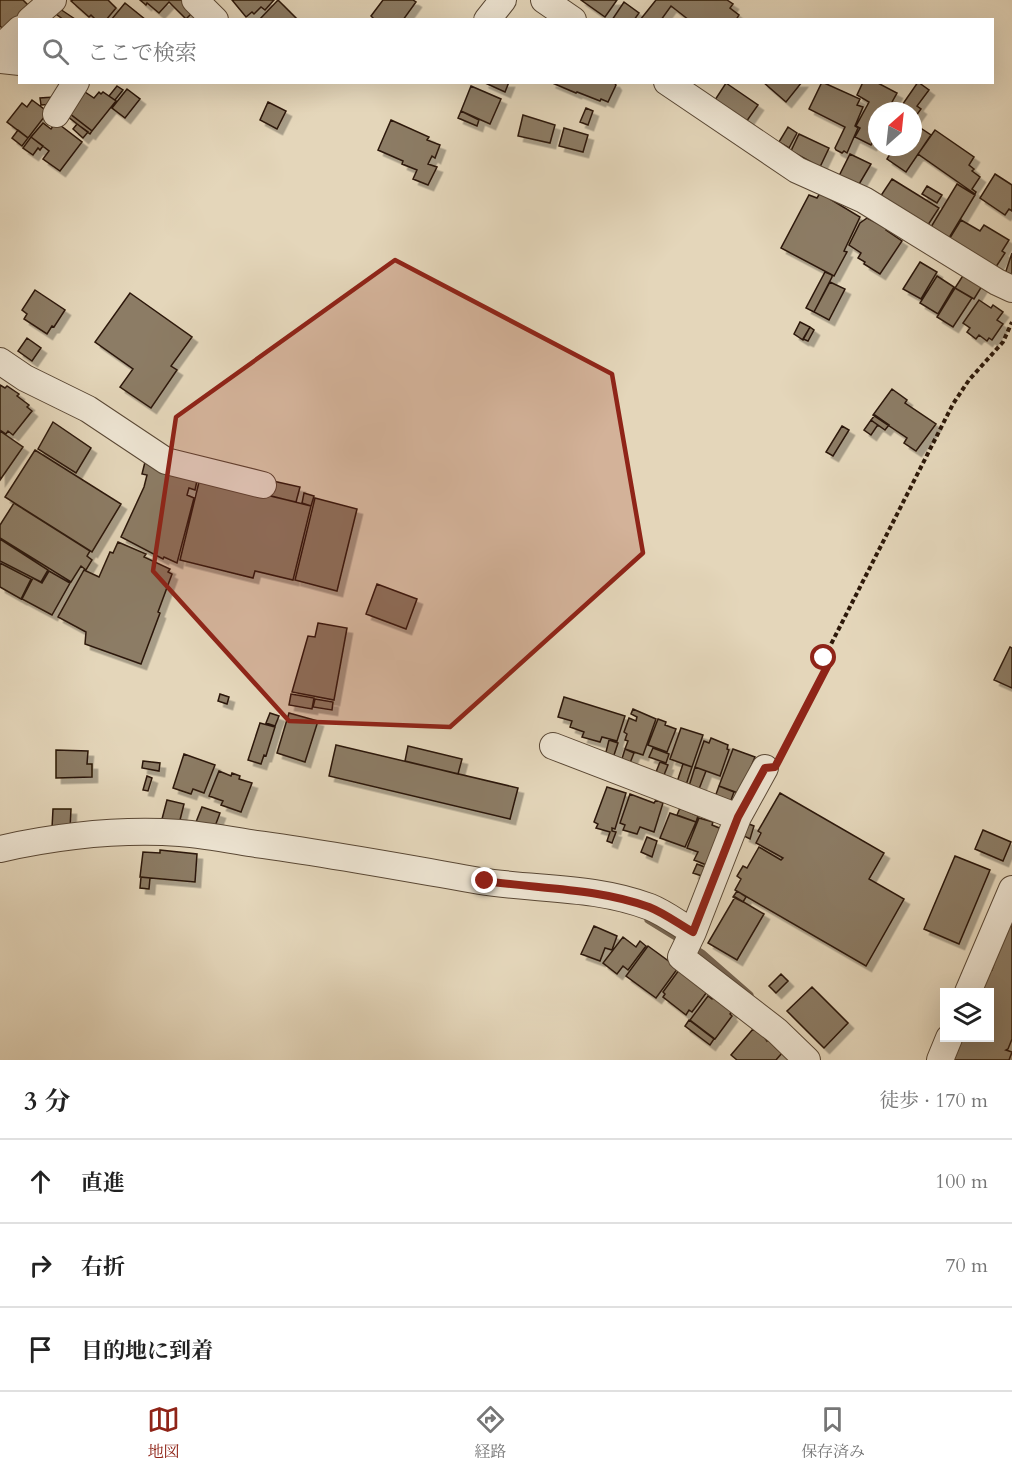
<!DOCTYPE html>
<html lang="ja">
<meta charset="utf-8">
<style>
:root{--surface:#fff;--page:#f2f2f2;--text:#222;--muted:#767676;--line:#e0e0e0;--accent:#8f2418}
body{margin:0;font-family:Cardo,"Noto Serif JP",serif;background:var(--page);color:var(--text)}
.controls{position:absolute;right:18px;bottom:18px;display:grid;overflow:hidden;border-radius:0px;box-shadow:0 6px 24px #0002}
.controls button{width:54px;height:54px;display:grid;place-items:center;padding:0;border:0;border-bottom:2px solid var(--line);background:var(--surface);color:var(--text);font:30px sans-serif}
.compass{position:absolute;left:868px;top:102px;width:54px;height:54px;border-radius:50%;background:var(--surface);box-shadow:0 6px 24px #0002;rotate:27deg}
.stop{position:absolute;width:18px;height:18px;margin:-14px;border:4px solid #8f2418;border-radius:50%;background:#fff}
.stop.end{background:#8f2418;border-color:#fff;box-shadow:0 2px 6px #0008}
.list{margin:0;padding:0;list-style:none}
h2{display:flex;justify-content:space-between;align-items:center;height:78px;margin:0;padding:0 24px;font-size:26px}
h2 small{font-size:20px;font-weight:400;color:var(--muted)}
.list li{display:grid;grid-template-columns:39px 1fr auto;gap:18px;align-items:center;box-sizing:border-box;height:84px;padding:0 24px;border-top:2px solid var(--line)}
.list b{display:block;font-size:22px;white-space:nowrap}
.list em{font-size:20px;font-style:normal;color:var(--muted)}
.icon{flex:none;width:33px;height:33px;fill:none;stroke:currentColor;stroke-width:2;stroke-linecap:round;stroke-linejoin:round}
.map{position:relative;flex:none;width:1012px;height:1060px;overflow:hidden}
.search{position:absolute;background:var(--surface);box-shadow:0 6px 24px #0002;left:18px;right:18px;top:18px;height:66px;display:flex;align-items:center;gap:15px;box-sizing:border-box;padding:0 21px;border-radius:0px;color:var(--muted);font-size:22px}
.sheet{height:330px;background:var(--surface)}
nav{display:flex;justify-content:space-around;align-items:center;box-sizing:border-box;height:84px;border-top:2px solid var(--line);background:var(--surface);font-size:16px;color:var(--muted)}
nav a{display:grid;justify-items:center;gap:3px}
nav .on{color:var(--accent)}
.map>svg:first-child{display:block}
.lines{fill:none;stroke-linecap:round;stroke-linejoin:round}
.stream{stroke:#75634f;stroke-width:7}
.building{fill:#8c7b65;stroke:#2c1809;stroke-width:1.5;filter:url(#shadow)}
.street-casing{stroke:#5a4835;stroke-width:28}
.path{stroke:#2c1809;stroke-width:4;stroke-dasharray:4.5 3;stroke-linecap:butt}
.street{stroke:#ede4d2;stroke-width:26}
.route{stroke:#8f2418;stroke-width:8}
.marked{fill:#8f2418;fill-opacity:0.2;stroke:#8f2418;stroke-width:4.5;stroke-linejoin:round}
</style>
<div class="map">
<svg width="1012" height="1060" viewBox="0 0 1012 1060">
<defs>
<filter id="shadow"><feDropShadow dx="5.5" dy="5.5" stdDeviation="0" flood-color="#0004"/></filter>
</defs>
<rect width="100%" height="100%" fill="#e4d6ba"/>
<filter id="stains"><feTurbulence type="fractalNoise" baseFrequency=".00333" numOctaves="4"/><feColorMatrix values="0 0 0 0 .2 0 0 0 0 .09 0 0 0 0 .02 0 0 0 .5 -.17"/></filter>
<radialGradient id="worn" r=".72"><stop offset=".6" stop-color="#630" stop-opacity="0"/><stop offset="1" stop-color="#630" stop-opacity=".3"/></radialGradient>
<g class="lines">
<path class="stream" d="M648,920L682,941
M692,947L702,953L750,995"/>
</g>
<path class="building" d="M0,0H23L32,9L7,33L0,26Z
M73,0H108L116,8L106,20H96L91,15L89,17L71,1Z
M140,0H189L197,8L186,19L169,2L159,13L147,3L146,5Z
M232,0H274L265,10L261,7L254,14L252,12L246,17Z
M278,0L298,20H259Z
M383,0H413L416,2L403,20H375L371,16Z
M581,0H617L605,17Z
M656,0H727L733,4L730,8L739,15L736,20H689L671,6L661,20H640Z
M624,2L639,13L634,20H612Z
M125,3L146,20H111Z
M60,9L75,19L74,20H64L56,14Z
M483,82H509L505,92Z
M550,82H614L616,85L608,102L601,99L600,101L577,92L576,93Z
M763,82H802L786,102Z
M822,82L860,99L857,105L863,107L855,126L858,128L847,153L844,151L842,153L836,150L835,148L845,127L809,109Z
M863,82H876L897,93L887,111H877V133L871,145L855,137L860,128L856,126L869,102L857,95Z
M918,82L929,90L917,106L921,109L913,120V111H898Z
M726,83L758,105L744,125L713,103Z
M117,86L123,90L115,100L109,96Z
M471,86L501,99L490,124L461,111Z
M127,89L140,99L125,118L112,108Z
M85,92L94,98L99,92L101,94L103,92L116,101L92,131L69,113Z
M54,97L55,104L41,105L40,98Z
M32,100L48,112L28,138L7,122L22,103L27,107Z
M268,102L286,111L277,129L260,120Z
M586,108L593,111L588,125L580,122Z
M461,111L479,120L477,126L458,118Z
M69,113L92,131L90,134L67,116Z
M523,115L555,125L550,143L518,136Z
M391,120L429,137L427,140L440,145L435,158L432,156L428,164L437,167L428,185L413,179L417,170L402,164L403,161L378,150Z
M56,122L82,142L60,171L43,159L49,151L31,137L43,123L51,129Z
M913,123L931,135L906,172L887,159L894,147H913Z
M77,124L88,132L83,138L73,129Z
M788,127L797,133L789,148L779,142Z
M564,128L588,135L583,152L559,146Z
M18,130L28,138L22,146L12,138Z
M935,130L974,157L969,165L974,169L972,171L980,177L972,189L976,192L975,194L918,154Z
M799,134L829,148L820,167L791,151Z
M31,137L43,146L40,150L38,148L33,155L23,148Z
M850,154L871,164L858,186L839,176Z
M995,174L1012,185V211L1009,209L1005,215L980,198Z
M892,179L939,208L926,228L880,197Z
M957,184L975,195L949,238L931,227Z
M927,186L942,195L937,203L922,194Z
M820,193L860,217L844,251L847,252L834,276L781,248L809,195L817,198Z
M867,218L887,228L886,230L902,241L880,274L864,264L865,262L858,258L861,253L849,245L860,223Z
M961,220L980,231L984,225L1009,240L1002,251L1005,253L994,270L948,241Z
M1012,253V279L1004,277Z
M920,262L937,272L921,299L903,289Z
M825,272L832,275V277L814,312L806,308Z
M964,274L982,286L974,299L955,288Z
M937,276L954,287L938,314L920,303Z
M830,282L845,289L829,320L814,312Z
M955,288L972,298L953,327L937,317Z
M35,290L65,310L54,327L52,326L47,334L24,319L27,314L22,310Z
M130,293L192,337L171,366L177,370L151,408L120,387L133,369L95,342Z
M979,300L991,308L993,305L1003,312L997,320L1003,324L992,340L989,338L987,341L979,335L976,339L967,332L970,328L963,323Z
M800,322L810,327L803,340L794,334Z
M810,327L814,330L808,341L803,339Z
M27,338L41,348L32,361L18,351Z
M0,385L5,388L7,386L19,394L17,396L29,405L27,407L32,411L13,435L8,431L6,434L0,430Z
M892,389L907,400L905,403L936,424L916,451L904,443L907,438L873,415Z
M875,415L889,425L885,430L871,420Z
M871,420L879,426H877L871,435L864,430Z
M53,422L91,448L76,473L38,449Z
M842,426L849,430L833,456L826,452Z
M0,431L23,447L0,480Z
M35,450L121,504L92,552L5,497Z
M145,462L198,476L195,490L189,488L187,495L194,498L177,563L164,557L163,559L121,537L144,487L147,475L142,474Z
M200,478L311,506L293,580L255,571L253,578L180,560Z
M273,481L300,487L296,502L270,496Z
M304,493L314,496L311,506L302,503Z
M315,498L357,509L337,591L295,580Z
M14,503L90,551L87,556L92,560L86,570L81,566L71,582L0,538V525Z
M0,539L48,570L41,582L0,561Z
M118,542L146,554L144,557L170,569L168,572L172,574L158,612L160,613L141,664L85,644L86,632L58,617L84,570L99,577L110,552L113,553Z
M0,563L31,579L21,599L0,587Z
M49,571L70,583L52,615L22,599L33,578L42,583Z
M377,584L417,599L406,629L366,614Z
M318,623L347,628L334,700L292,692L308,636L315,637Z
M1010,647L1012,648V688L994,680Z
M220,694L229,697L227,704L218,701Z
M291,694L314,698L312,709L289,705Z
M564,697L625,716L617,741L602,737L600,742L582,737L584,732L570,727L572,721L558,717Z
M315,699L333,702L332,710L313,707Z
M633,709L656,719L643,755L625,749L628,741L625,740L627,734L624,732L629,718L636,721L637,717L631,714Z
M270,713L279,716L275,726L266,723Z
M289,713L318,721L305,762L277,753Z
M658,719L666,722L665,725L676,729L667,752L648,745Z
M260,723L275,727L266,756L264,755L261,764L248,760Z
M681,728L703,735L692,767L670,759Z
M711,738L728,745L727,749L729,750L720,776L695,767L704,741L709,743Z
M609,740L618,743L613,758L605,756Z
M336,745L518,788L510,819L329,776Z
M408,746L462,759L458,774L405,761Z
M653,748L669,754L666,763L649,757Z
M625,749L634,753L628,768L620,765Z
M733,749L755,757L743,786L741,785L738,793L719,786Z
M56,750L88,751L87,764H92V777L56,778Z
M184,754L215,765L204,793L193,789L191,794L173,788Z
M143,761L160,763L159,771L142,768Z
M660,762L668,765L662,780L654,777Z
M683,764L692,767L685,788L676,785Z
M695,767L706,771L699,789L689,786Z
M219,771L231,776L232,773L240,776L239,779L252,783L241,812L221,805L223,801L209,796Z
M147,776L152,778L148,791L143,790Z
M719,786L734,792L730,803L715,797Z
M607,787L626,793L615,829L612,828V831L616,832L612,843L607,841L610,832L596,828L598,824L594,822Z
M780,793L884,853L869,879L904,899L866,966L735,890L741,879L737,876L743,866L747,868L759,847L781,860L783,858L756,843L761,833L758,831Z
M630,794L654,803L656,800L663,803L654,832L640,827L637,834L623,830L625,825L620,823Z
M167,800L184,804L179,824L162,819Z
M202,807L220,813L214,829L196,822Z
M680,808L698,816L696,822L677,815Z
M53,809H71L70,829L52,828Z
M670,813L696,822L685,847L660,838Z
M699,818L713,822L712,825L724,830L709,866L694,860L698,852L687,848Z
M749,824L754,826L750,839L744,836Z
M983,830L1011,842L1003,861L975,849Z
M647,837L657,841L652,857L641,852Z
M160,850L197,854L195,882L140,877L143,852L160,853Z
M955,856L990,870L959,944L924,929Z
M697,864L712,870L708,878L693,873Z
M141,877L150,878L149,889L140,888Z
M737,891L746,897L743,902L733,897Z
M735,897L764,914L737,960L708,943Z
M1006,924L1012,926V1039L1008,1049L1006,1050L1012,1052L1009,1060H951L959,1038H990V992H976L985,967L992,970L994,964L992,963Z
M594,926L617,936L612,950L605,948L600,961L581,954Z
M623,937L636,947L640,941L646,946L628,970L623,966L617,974L603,963Z
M648,946L678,968L656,998L626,976Z
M679,970L698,986L702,982L710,988L692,1012L689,1010L686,1015L663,997L665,994L663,992Z
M781,974L788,981L776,993L769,986Z
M812,987L848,1023L824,1048L787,1011Z
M715,994L734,1008L730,1014L732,1016L715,1039L690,1020L708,996L712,999Z
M689,1020L714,1039L710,1045L685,1026Z
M753,1029L762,1034L767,1041L769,1039L776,1045L775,1047L782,1053L776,1060H737L731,1055Z"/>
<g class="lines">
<g class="street-casing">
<path id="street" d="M195,0L215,20
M544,0L573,20
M30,20L53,0
M487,20L503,0
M0,48L20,29
M0,60L20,62
M667,82L797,170L864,200L997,282L1012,289
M56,114L76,82
M0,361L25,378L88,409L166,461L263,485
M553,746L738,817
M0,849C58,836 120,829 180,833C205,835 231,840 256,844C331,854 406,868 480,881C537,890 595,886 650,907C665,913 679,924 693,932L681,957L777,1031L807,1060
M693,932L738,817L765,768
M968,992L1012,889
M940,1060L949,1038"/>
</g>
<path class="path" d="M782,754L830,661L824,658L953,404L969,380L1003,342L1012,322"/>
<use href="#street" class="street"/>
</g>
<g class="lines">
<path class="route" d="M485,881C540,889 596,888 649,907C664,913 679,924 693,932L738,817L765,768L775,767L830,661L824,658"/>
</g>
<path class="marked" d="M395,260L612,374L643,553L450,727L289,721L153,571L176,417Z"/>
<rect width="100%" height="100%" filter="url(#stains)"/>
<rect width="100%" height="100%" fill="url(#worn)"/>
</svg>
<div class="controls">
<button><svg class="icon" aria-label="layers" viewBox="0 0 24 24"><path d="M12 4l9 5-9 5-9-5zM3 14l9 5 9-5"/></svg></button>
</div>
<svg class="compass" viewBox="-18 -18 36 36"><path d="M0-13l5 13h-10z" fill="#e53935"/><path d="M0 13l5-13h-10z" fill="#767676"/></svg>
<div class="stop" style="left:824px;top:658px"></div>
<div class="stop end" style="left:485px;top:881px"></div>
<div class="search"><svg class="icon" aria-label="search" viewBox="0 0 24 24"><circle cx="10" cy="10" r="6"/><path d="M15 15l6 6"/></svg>ここで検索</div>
</div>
<section class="sheet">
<h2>3 分<small>徒歩 · 170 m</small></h2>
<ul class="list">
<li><svg class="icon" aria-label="ahead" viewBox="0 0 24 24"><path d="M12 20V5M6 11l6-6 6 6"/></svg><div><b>直進</b></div><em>100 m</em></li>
<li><svg class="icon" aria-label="right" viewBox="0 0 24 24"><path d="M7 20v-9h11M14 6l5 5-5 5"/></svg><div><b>右折</b></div><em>70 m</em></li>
<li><svg class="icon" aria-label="arrive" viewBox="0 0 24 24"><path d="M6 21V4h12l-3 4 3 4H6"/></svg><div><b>目的地に到着</b></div></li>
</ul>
</section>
<nav>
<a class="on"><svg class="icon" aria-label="map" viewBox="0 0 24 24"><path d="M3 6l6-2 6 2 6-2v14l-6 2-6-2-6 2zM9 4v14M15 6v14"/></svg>地図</a>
<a><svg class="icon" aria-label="directions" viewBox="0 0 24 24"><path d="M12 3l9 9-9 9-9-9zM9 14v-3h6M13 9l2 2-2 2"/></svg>経路</a>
<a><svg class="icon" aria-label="saved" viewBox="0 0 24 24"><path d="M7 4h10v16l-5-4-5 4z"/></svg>保存済み</a>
</nav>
